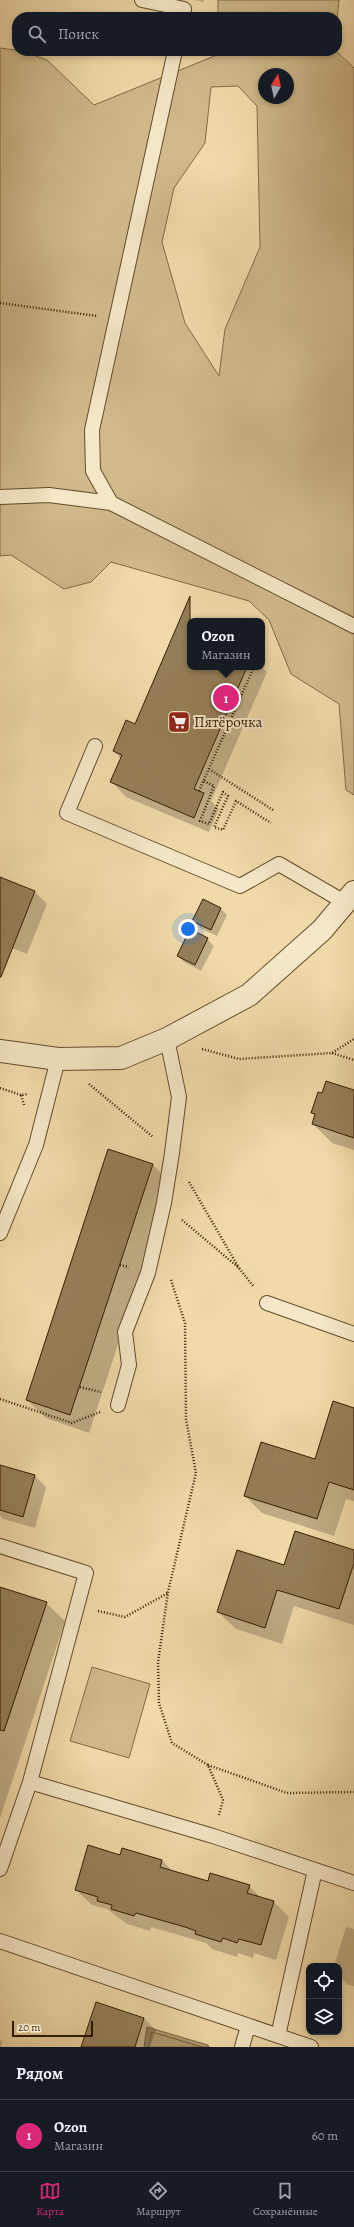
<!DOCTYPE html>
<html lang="ru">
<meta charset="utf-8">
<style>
:root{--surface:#171b24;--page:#20242c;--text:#f1f3f6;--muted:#9ea1a6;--line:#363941;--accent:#db2777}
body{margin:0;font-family:Alegreya,serif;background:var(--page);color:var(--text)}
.controls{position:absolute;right:12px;bottom:12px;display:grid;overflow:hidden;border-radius:8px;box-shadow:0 2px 6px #0003}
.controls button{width:36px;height:36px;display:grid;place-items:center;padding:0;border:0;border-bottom:1px solid var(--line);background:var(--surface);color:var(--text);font:20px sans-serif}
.compass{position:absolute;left:258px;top:68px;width:36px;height:36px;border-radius:50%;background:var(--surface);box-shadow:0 2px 6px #0003;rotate:9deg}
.scale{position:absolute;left:12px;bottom:10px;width:81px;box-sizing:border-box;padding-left:4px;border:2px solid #321d00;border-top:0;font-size:11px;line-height:14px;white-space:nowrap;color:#321d00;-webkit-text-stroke:3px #f5e7c7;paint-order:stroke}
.you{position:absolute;left:188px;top:929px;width:14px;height:14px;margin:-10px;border:3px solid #fff;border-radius:50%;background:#1a73e8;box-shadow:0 0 0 6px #1a73e833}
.badge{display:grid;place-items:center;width:26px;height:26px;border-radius:50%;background:var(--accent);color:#fff;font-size:13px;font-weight:700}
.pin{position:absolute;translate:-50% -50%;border:2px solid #fff;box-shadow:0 1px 4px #0006}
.popup{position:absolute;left:187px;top:618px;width:78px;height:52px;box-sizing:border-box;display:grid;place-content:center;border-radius:8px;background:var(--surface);filter:drop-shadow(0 1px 3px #0005);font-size:13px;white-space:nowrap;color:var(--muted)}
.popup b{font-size:15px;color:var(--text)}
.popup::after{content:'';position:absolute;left:50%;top:100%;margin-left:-8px;border:8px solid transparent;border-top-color:var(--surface)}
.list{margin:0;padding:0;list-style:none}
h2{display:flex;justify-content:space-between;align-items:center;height:52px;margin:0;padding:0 16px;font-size:17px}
h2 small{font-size:13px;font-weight:400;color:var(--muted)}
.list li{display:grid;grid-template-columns:26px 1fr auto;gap:12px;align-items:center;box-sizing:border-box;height:72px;padding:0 16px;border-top:1px solid var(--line)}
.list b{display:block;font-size:15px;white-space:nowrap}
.list p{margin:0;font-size:13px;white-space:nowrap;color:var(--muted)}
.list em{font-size:13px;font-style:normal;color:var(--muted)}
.icon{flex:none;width:22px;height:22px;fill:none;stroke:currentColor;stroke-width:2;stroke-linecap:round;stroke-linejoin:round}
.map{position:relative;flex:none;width:354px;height:2047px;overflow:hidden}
.search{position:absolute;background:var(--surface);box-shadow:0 2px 6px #0003;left:12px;right:12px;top:12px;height:44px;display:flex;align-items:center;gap:10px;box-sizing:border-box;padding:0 14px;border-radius:16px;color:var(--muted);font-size:15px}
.sheet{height:124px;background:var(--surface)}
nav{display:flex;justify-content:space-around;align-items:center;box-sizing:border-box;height:56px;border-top:1px solid var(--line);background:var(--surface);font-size:11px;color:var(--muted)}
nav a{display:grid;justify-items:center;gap:2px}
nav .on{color:var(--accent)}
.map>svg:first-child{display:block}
.green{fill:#d0ba8c;stroke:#816c46;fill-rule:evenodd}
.water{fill:#af9a70;stroke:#7d6843}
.shadow{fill:#0003}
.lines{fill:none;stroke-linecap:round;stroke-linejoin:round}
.shore{stroke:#705c38;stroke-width:1}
.building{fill:#957f58;stroke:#321d00}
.service-casing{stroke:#624c2a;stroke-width:16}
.tertiary-casing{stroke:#624c2a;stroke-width:24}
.path{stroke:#321d00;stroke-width:2.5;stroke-dasharray:1 2;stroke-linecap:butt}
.service{stroke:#f5e7c7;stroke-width:14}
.tertiary{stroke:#f5e7c7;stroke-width:22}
.labels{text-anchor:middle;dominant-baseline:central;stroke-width:4;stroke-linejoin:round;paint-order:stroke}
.poi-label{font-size:15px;fill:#321d00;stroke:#f5e7c7;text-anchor:start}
</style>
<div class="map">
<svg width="354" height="2047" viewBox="0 0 354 2047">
<rect width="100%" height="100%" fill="#f0daa9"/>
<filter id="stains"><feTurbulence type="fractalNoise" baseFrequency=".005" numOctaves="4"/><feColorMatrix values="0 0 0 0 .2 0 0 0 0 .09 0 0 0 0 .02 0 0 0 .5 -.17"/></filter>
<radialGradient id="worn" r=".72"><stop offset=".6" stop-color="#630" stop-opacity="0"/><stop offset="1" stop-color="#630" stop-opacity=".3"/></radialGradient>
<path class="green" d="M218,0H339L337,20V17H218Z
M0,48L22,51L47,60L94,105L217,55V51H336L354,68V795L346,790L339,704L291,674L269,620L249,601L111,562L91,582L64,589L11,555L0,556ZM264,74H288V98H264ZM238,86L257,106L260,247L225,329L219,376L185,323L162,242L174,188L205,143L211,87Z
M92,1667L150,1684L129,1758L70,1741Z"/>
<path class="water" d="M147,2027L208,2045L209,2047H144Z"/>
<path class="shadow" d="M195,0H204V2Z
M190,630V667H262L267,672L211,801L219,809L209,832L126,797L111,781L121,759L114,751L135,725Z
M0,879L35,892L47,904L27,954L0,943Z
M204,901L221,909L227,915L217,936L200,928L194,921Z
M190,931L207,939L214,946L201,971L184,962L178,956Z
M354,1091V1150L332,1143L313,1124L316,1116L312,1112Z
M152,1164L171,1183L89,1433L46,1418L27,1400Z
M354,1409V1501L346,1499L334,1536L262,1513L245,1496L315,1460Z
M0,1475H34L46,1487L35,1528L3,1519L0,1516Z
M354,1551V1625L294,1606L282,1644L236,1629L218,1612L285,1566Z
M0,1597L46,1603L65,1621L0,1818Z
M122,1849L162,1860L173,1872L208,1883L249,1886L261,1898L274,1902L289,1917L276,1960L254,1953L253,1958L238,1953L237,1957L212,1949L206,1943L151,1927L150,1931L127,1924L107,1909L92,1905L76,1890L120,1856Z
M346,1927L354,1929V1986L348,1985L339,1975V1966H334Z
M144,2018L156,2030L150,2047H82Z
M0,2040L2,2042L1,2047H0Z"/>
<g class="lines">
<path class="shore" d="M148,2047L152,2032L202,2047"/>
</g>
<path class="building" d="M190,596V667H247L194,789L204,793L194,818L110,782L122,755L113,751L126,720L135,724Z
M0,877L35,891L1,977H0Z
M203,899L221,908L211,930L192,921Z
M190,929L208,938L195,965L177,956Z
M326,1081L354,1090V1138L312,1124L315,1114L311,1113L318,1092L322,1093Z
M108,1149L153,1164L70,1415L26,1400Z
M333,1401L354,1408V1490L329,1482L317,1519L244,1496L261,1442L315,1459Z
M0,1465L35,1475L23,1517L0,1510Z
M295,1531L354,1550V1563L339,1609L277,1590L265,1628L217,1612L237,1550L284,1565Z
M0,1587L47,1602L4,1731L0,1730Z
M88,1845L120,1855L122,1848L162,1860L160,1867L208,1881L210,1873L250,1885L247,1893L274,1901L261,1945L239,1939L237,1943L223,1938L221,1942L195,1934L196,1931L185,1927L136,1913L134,1916L111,1909L112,1905L97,1901L98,1897L75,1890Z
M96,2002L144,2018L135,2047H81Z"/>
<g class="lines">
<g class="service-casing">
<path id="service" d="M142,0L184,9L182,17
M175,51L92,430L93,471L111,503L354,626
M0,497L49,495L111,503
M95,746L67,813L240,886L279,864L346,903
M0,1233L36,1145L58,1059
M267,1303L354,1334
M118,1405L129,1365L125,1332L148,1273L164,1203L172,1153L179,1097L167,1039
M0,1546L86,1573L30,1782L0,1869
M30,1782L213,1836L354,1883
M0,1941L311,2047
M278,2036L315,1870
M242,2047L248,2026"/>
</g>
<g class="tertiary-casing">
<path id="tertiary" d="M0,1051L58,1059L121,1058L167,1039L249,995L322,930L354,892"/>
</g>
<path class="path" d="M0,303L97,316
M209,769L273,810
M204,781L214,786L200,821L209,824L223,792L228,796L214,827L223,830L236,801L271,823
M199,791L254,667
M202,1049L239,1059L332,1053L354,1039
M332,1053L354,1060
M89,1084L153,1137
M0,1088L21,1095
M24,1105L21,1095L28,1094
M189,1182L239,1268
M182,1220L239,1268L254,1287
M120,1265L129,1267
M171,1280L185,1323L186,1419L196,1473L168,1592L158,1662L159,1703L172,1743L208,1765L223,1800L219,1815
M80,1387L101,1392
M0,1399L72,1423L100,1412
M98,1611L125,1617L168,1593
M208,1765L287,1793L354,1792"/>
<use href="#service" class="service"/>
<use href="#tertiary" class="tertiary"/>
</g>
<defs>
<g id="supermarket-square" transform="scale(1.15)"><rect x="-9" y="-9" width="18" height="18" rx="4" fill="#8f2418" stroke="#f5e7c7"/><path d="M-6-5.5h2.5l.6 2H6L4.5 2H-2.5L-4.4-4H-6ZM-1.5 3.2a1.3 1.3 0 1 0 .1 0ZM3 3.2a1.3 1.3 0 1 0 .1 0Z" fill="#fff"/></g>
</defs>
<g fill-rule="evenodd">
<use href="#supermarket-square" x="179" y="722"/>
</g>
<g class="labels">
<g class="poi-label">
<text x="194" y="722">Пятёрочка</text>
</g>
</g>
<rect width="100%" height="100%" filter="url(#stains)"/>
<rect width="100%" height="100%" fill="url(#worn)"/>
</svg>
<div class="controls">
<button><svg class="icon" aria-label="locate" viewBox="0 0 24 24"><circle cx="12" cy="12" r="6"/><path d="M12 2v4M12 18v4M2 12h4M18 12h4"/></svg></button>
<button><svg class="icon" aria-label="layers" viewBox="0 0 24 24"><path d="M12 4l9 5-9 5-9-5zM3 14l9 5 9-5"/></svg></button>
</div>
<svg class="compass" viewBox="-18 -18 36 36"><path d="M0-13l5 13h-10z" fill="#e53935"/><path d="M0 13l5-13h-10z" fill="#9ea1a6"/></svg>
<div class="scale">20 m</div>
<div class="you"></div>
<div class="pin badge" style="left:226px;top:698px">1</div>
<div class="popup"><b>Ozon</b>Магазин</div>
<div class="search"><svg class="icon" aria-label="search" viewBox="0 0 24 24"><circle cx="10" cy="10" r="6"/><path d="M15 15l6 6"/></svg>Поиск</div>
</div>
<section class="sheet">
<h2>Рядом<small></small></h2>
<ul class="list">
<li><span class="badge">1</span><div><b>Ozon</b><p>Магазин</p></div><em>60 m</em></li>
</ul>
</section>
<nav>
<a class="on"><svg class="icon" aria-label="map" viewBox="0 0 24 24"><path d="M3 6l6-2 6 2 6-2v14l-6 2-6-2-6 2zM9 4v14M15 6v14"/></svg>Карта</a>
<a><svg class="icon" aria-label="directions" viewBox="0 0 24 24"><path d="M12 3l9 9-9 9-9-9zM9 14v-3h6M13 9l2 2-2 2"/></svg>Маршрут</a>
<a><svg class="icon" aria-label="saved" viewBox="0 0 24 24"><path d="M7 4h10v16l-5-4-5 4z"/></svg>Сохранённые</a>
</nav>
